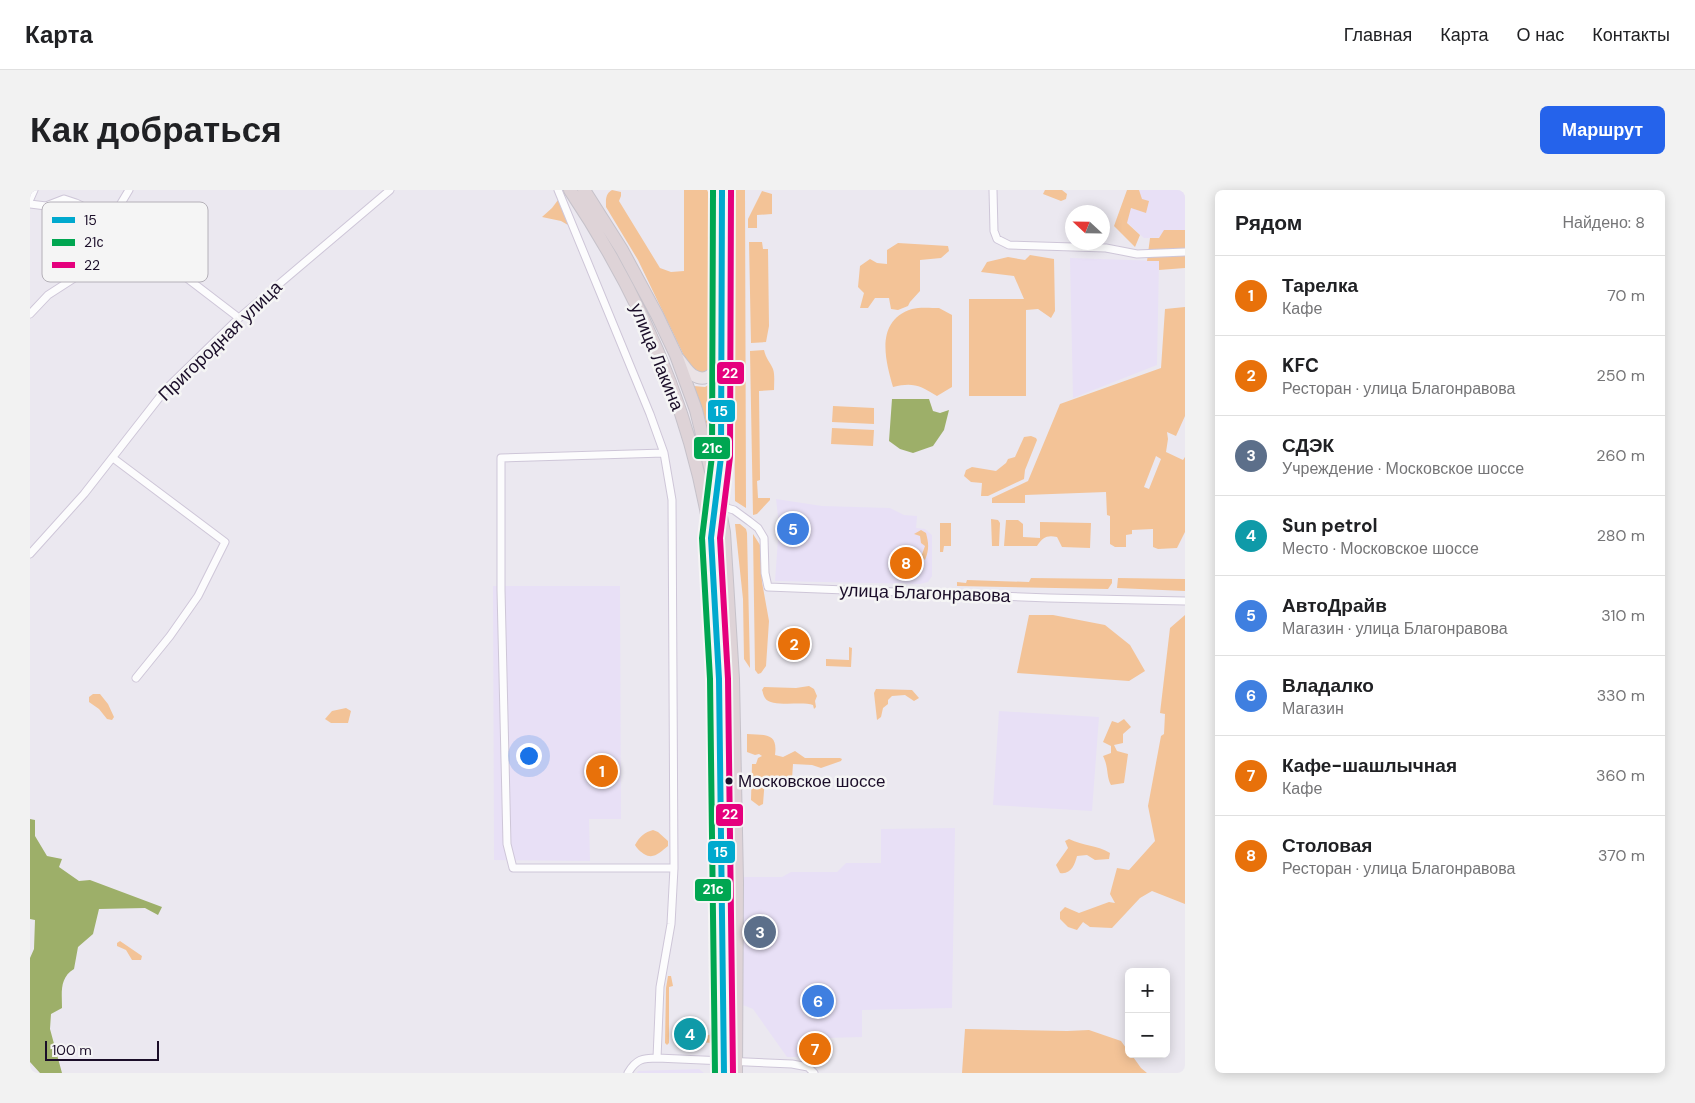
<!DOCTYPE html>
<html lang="ru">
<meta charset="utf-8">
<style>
:root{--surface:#fff;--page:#f2f2f2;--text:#202124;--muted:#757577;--line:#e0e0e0;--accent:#2563eb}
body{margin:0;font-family:"DM Sans",sans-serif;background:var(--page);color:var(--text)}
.controls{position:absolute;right:15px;bottom:15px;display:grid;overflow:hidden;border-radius:8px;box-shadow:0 2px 12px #0003}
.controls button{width:45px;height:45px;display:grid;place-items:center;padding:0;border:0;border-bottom:1px solid var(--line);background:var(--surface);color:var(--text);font:25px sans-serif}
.compass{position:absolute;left:1035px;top:15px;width:45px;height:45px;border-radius:50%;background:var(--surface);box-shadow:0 2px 12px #0003;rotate:292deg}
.scale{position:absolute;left:15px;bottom:12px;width:114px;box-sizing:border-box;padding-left:5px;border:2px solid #1b0e29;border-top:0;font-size:14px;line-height:18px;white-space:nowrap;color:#1b0e29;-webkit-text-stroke:4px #f5f5f5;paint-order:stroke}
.you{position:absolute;left:498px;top:565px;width:18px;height:18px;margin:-12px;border:4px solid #fff;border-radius:50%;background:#1a73e8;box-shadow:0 0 0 8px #1a73e833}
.badge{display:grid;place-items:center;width:32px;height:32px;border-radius:50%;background:var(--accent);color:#fff;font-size:16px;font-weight:700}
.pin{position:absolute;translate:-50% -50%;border:2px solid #fff;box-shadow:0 1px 5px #0006}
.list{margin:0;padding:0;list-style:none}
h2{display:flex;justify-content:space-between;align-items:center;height:65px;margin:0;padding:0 20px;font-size:21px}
h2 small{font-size:16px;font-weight:400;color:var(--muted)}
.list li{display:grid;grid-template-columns:32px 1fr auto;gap:15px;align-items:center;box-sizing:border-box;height:80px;padding:0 20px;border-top:1px solid var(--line)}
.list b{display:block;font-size:19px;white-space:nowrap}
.list p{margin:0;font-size:16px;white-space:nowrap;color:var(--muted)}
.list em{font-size:16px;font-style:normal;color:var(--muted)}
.map{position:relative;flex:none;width:1155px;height:883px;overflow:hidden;border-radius:8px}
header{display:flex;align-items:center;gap:30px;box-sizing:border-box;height:70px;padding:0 25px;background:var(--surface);border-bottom:1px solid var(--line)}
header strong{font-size:24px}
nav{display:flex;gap:28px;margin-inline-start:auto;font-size:18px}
.intro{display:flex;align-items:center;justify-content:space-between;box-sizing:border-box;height:120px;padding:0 30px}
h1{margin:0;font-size:35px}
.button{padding:12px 22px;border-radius:8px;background:var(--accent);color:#fff;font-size:18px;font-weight:700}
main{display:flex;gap:30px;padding:0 30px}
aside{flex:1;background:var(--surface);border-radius:8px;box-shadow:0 2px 12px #0003}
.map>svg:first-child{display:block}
.built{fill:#e8e0f6}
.green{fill:#f3c397;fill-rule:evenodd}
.water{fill:#9daf69}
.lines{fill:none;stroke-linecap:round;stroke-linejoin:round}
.street-casing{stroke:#cec6d8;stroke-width:9}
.primary-casing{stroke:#c6c2ca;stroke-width:13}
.highway-casing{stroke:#c6c2ca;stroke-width:14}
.street{stroke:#fcfcfd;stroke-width:7}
.primary{stroke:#eae3e6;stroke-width:11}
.highway{stroke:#ded3d7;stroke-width:12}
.bus-1-casing{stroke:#f5f5f5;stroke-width:10}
.bus-2-casing{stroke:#f5f5f5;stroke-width:10}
.bus-3-casing{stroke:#f5f5f5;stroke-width:10}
.bus-1{stroke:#00a9ce;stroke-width:6}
.bus-2{stroke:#00a651;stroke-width:6}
.bus-3{stroke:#e5007d;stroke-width:6}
.bus-dot{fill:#1b0e29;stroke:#f5f5f5;stroke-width:2}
.labels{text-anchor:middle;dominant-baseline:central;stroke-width:5;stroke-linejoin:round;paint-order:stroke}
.bus-label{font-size:17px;fill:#1b0e29;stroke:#f5f5f5;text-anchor:start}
.street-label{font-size:18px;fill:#1b0e29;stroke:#f5f5f5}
.key{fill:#f5f5f5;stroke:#b4b0b8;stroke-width:1}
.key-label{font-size:14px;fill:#1b0e29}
.line-badge{stroke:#f5f5f5;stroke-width:2}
.badge-label{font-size:14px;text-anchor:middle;font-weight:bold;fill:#fff}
</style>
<header>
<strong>Карта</strong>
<nav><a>Главная</a><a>Карта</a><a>О нас</a><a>Контакты</a></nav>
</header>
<div class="intro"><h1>Как добраться</h1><a class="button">Маршрут</a></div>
<main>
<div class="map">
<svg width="1155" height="883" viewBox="0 0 1155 883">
<rect width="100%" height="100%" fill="#ebe8f0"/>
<path class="built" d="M1100,0H1155V47L1114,48L1091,27Z
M1040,68L1129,71L1127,175L1043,208Z
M746,309L792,316L860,318L874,325L887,326L886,338L895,339L902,345V386L898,392L890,394L745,391L749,335Z
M463,396H590L591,629H559L560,671L464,670Z
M969,521L1069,527L1062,621L963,615Z
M925,638L922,818L832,820V847L796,848V867H757L723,819L713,815L712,687H752L761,682H807L816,673H851V639Z
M669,879L674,883H607L608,881Z"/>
<path class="green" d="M582,0L591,2V6L589,11L630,78L641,82L654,81V0H677L679,4L680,178L674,184L665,182L656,170L608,70L576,17C576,10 575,4 582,0Z
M702,0H715L716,318L705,311Z
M1015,0H1032L1037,4L1036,9L1031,11L1013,4Z
M1097,0H1109L1112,9L1119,11L1116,23L1101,18L1097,33L1110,45L1105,57L1084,36Z
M732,1L742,4V24L727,25V38H718V29Z
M528,10L538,35L531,31L512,27L522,18Z
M1134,40H1155V78L1129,80V71H1117L1120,48H1129Z
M719,52H732L733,59H738L739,136L736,152L721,153Z
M868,53L918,56L919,61L911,68L890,70V101L880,112L878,116L868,120L861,119L859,108H845L838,118H830L834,103L828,97L830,76L840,69L847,73L857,74V60Z
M1000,65L1024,69L1025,121L1021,128L1008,119L996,120V206H939V109H994L984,86L951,82L957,72L978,67L995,70Z
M1155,117V226L1146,246L1137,242L1138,249L1136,262L1153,270L1155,267V342L1147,358L1128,359L1123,357V339L1102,340V344L1096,345V357H1085L1080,354V326L1077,325L1076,302L995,305V313H962V308L998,291L1030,214L1131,178L1135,119ZM1126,266L1131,269L1119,299L1114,297Z
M909,118L922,125V197L907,206C890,195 882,192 863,197C855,169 845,131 882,119C889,117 901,118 909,118Z
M734,160C736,169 740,172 743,179C745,185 744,193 744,200L729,201L730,288V290L727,291L728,308H740V310L727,324L723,325L720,161Z
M683,192V253L664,196L675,197Z
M803,216L844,218V234L802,232Z
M802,238L844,240L843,256L801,254Z
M1001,246L1006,248L1007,250L995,280L994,289L958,306H951L952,293L941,292L934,286L936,280L942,277L966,281L976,273L978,269L985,267L994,247Z
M961,329L968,330L970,333L969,356H962Z
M976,330H988L993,334V347L1010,348V332L1061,333L1060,358L1032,357L1027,347C1017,345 1013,347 1007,356H974Z
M910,333H921V356H914L913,362H910Z
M705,334H710L716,339L717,343L720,478L714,469L713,409Z
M891,340L896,343C899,354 899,360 895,370L891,367L895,356L891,353L890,346L884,344Z
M723,344L730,355L732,392L739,431L736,476L731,483L728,484L725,480Z
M1001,388L1082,389V393L1078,399L927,396V392L936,393L937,390L999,392Z
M1088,388L1155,389V401L1087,398Z
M999,425H1023L1075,435L1100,455L1115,481L1099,491L987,483Z
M1155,425V714L1122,701L1110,708L1082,738L1060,737L1053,732L1047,740L1038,737L1030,729V722L1035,717L1049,723L1079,712L1085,713L1080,704L1087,678L1099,680L1125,651L1118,616L1131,546L1134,544L1135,524L1130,523L1140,438Z
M819,457L822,458L821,477L796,476V469L819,470Z
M779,496L784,499L787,506L785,511L786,517L784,519L783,515C772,511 741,518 735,508C733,505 733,502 732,500L734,497L766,498Z
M846,499L882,500L889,508L884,511L875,505L862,506L858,510V514L853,518L851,527L847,530L844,503Z
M63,504H70L78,514L84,527L82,530L77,529L69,519L59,512V507Z
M316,518L321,521L318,533H301L295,529L302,521Z
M1094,529L1101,537L1093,544V553L1084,555L1087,561L1098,564L1094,593L1081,595C1076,586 1079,578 1073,566L1081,563V556L1073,552L1082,531L1088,533Z
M717,544C736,545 748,543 745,565L753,567L765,561L775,568H810L812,569L811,571L791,578L782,575L763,574L762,589L735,588L733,614L729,616L721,610L722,574H726L728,568L732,566L729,564L725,565L717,562Z
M623,640L628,642L638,651V656C630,662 624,670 614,664C610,661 608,660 605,655C609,647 615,642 623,640Z
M1039,649C1053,656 1068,655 1080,663L1079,669L1065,670L1057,665L1047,666C1045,674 1041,685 1030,683L1026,675L1038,658L1035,651Z
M90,751L112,766L111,770H102L96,760L87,756V753Z
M638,786H641L643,796L639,797V853L637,855L635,853L636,798Z
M685,793L687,795V847L681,853L655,850H671V846L679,845L682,843V797Z
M935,839L1037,841L1059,840L1091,851L1099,862V864H1101L1111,878L1117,883H932Z"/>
<path class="water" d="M862,209H899L903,221L910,223L919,220L914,240L903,256L883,263L870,259L859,251Z
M0,629L5,630V646L17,666L32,669L29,677L49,691L60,690L132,717L128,725L115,718L69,719L63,744L48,757L44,779C29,788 32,803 32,818L21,824L20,839L32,883H10L0,872V768L4,759L5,730L0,729Z"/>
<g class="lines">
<g class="street-casing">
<path id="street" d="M528,0L620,224L634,263L642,310L644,678L641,734L630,797L627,868
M963,0L964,41L967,49L979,55L1076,58L1107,64L1155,62
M0,9L4,0
M0,14L16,16L34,9L46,13L81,30L209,128
M81,30L99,0
M0,124L18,105L63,76L88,36
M634,263L471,268V400L477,654L483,678H644
M83,268L195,352L168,406L140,446L106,488
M693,317L704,320L719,331L728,338L734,348L735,383L738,397L1019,408L1155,411
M0,364L54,304L136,199L209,128L360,0
M598,883C606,869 613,868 627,868L762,874L778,877L784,883"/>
</g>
<g class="primary-casing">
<path id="primary" d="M692,0L691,256L693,316
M649,169C654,175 658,182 663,185C677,194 687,181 690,169"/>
</g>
<g class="highway-casing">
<path id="highway" d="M540,0C604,96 654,205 676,319C689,386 688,465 690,534C692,650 693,767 694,883
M554,0L592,60L627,125L646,165L666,220L686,301L694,342L703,489L707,692L706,883"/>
</g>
<use href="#street" class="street"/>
<use href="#primary" class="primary"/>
<use href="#highway" class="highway"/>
<g class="bus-1-casing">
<path id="bus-1" d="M692,0L691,267L681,348L689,489L694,883"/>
</g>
<g class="bus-2-casing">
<path id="bus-2" d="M683,0L682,266L672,348L680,489L685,883"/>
</g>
<g class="bus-3-casing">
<path id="bus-3" d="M701,0L700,267L690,348L698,489L703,883"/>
</g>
<use href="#bus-1" class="bus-1"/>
<use href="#bus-2" class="bus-2"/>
<use href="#bus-3" class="bus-3"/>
</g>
<circle class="bus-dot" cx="699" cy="591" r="4.5"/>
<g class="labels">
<g class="bus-label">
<text x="708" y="591">Московское шоссе</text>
</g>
<g class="street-label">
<text transform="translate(190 151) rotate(-44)">Пригородная улица</text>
<text transform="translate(627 167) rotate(68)">улица Лакина</text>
<text transform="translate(895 403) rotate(2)">улица Благонравова</text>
</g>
</g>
<rect x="12" y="12" width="166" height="80" rx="8" class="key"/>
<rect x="22" y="27" width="23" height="6" fill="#00a9ce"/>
<rect x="22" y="49" width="23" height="7" fill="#00a651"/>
<rect x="22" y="72" width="23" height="6" fill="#e5007d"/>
<g class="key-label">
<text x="54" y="35">15</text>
<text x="54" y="57">21с</text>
<text x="54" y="80">22</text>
</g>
<g class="line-badge">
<rect x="686" y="171" width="29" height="24" rx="5" fill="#e5007d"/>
<rect x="677" y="209" width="29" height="24" rx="5" fill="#00a9ce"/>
<rect x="663" y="246" width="38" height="24" rx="5" fill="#00a651"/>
<rect x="685" y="613" width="29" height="24" rx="5" fill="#e5007d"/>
<rect x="677" y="650" width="29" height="24" rx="5" fill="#00a9ce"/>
<rect x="664" y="688" width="38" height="24" rx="5" fill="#00a651"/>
</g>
<g class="badge-label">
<text x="700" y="188">22</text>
<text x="691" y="226">15</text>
<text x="682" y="263">21с</text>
<text x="700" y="629">22</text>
<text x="691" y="667">15</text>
<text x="683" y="704">21с</text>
</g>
</svg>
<div class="controls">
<button>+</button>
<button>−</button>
</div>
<svg class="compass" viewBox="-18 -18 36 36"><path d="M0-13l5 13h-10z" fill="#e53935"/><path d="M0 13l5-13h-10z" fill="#757577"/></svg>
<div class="scale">100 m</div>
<div class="you"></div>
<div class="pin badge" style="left:572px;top:581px;background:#e8710a">1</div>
<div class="pin badge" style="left:764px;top:454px;background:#e8710a">2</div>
<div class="pin badge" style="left:730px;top:742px;background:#5c6f8a">3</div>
<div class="pin badge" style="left:660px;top:844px;background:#0f9aa8">4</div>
<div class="pin badge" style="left:763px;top:339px;background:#3f7fe0">5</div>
<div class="pin badge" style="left:788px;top:811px;background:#3f7fe0">6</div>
<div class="pin badge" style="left:785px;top:859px;background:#e8710a">7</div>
<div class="pin badge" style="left:876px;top:373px;background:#e8710a">8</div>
</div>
<aside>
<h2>Рядом<small>Найдено: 8</small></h2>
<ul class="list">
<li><span class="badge" style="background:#e8710a">1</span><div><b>Тарелка</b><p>Кафе</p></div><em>70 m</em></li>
<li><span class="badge" style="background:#e8710a">2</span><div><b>KFC</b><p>Ресторан · улица Благонравова</p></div><em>250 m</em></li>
<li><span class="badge" style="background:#5c6f8a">3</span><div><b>СДЭК</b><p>Учреждение · Московское шоссе</p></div><em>260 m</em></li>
<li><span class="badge" style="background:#0f9aa8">4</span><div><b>Sun petrol</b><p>Место · Московское шоссе</p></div><em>280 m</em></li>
<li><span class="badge" style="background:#3f7fe0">5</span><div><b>АвтоДрайв</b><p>Магазин · улица Благонравова</p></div><em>310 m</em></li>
<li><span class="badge" style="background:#3f7fe0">6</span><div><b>Владалко</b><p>Магазин</p></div><em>330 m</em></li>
<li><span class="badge" style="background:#e8710a">7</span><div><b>Кафе-шашлычная</b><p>Кафе</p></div><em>360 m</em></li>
<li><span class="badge" style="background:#e8710a">8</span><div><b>Столовая</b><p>Ресторан · улица Благонравова</p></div><em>370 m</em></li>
</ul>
</aside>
</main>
